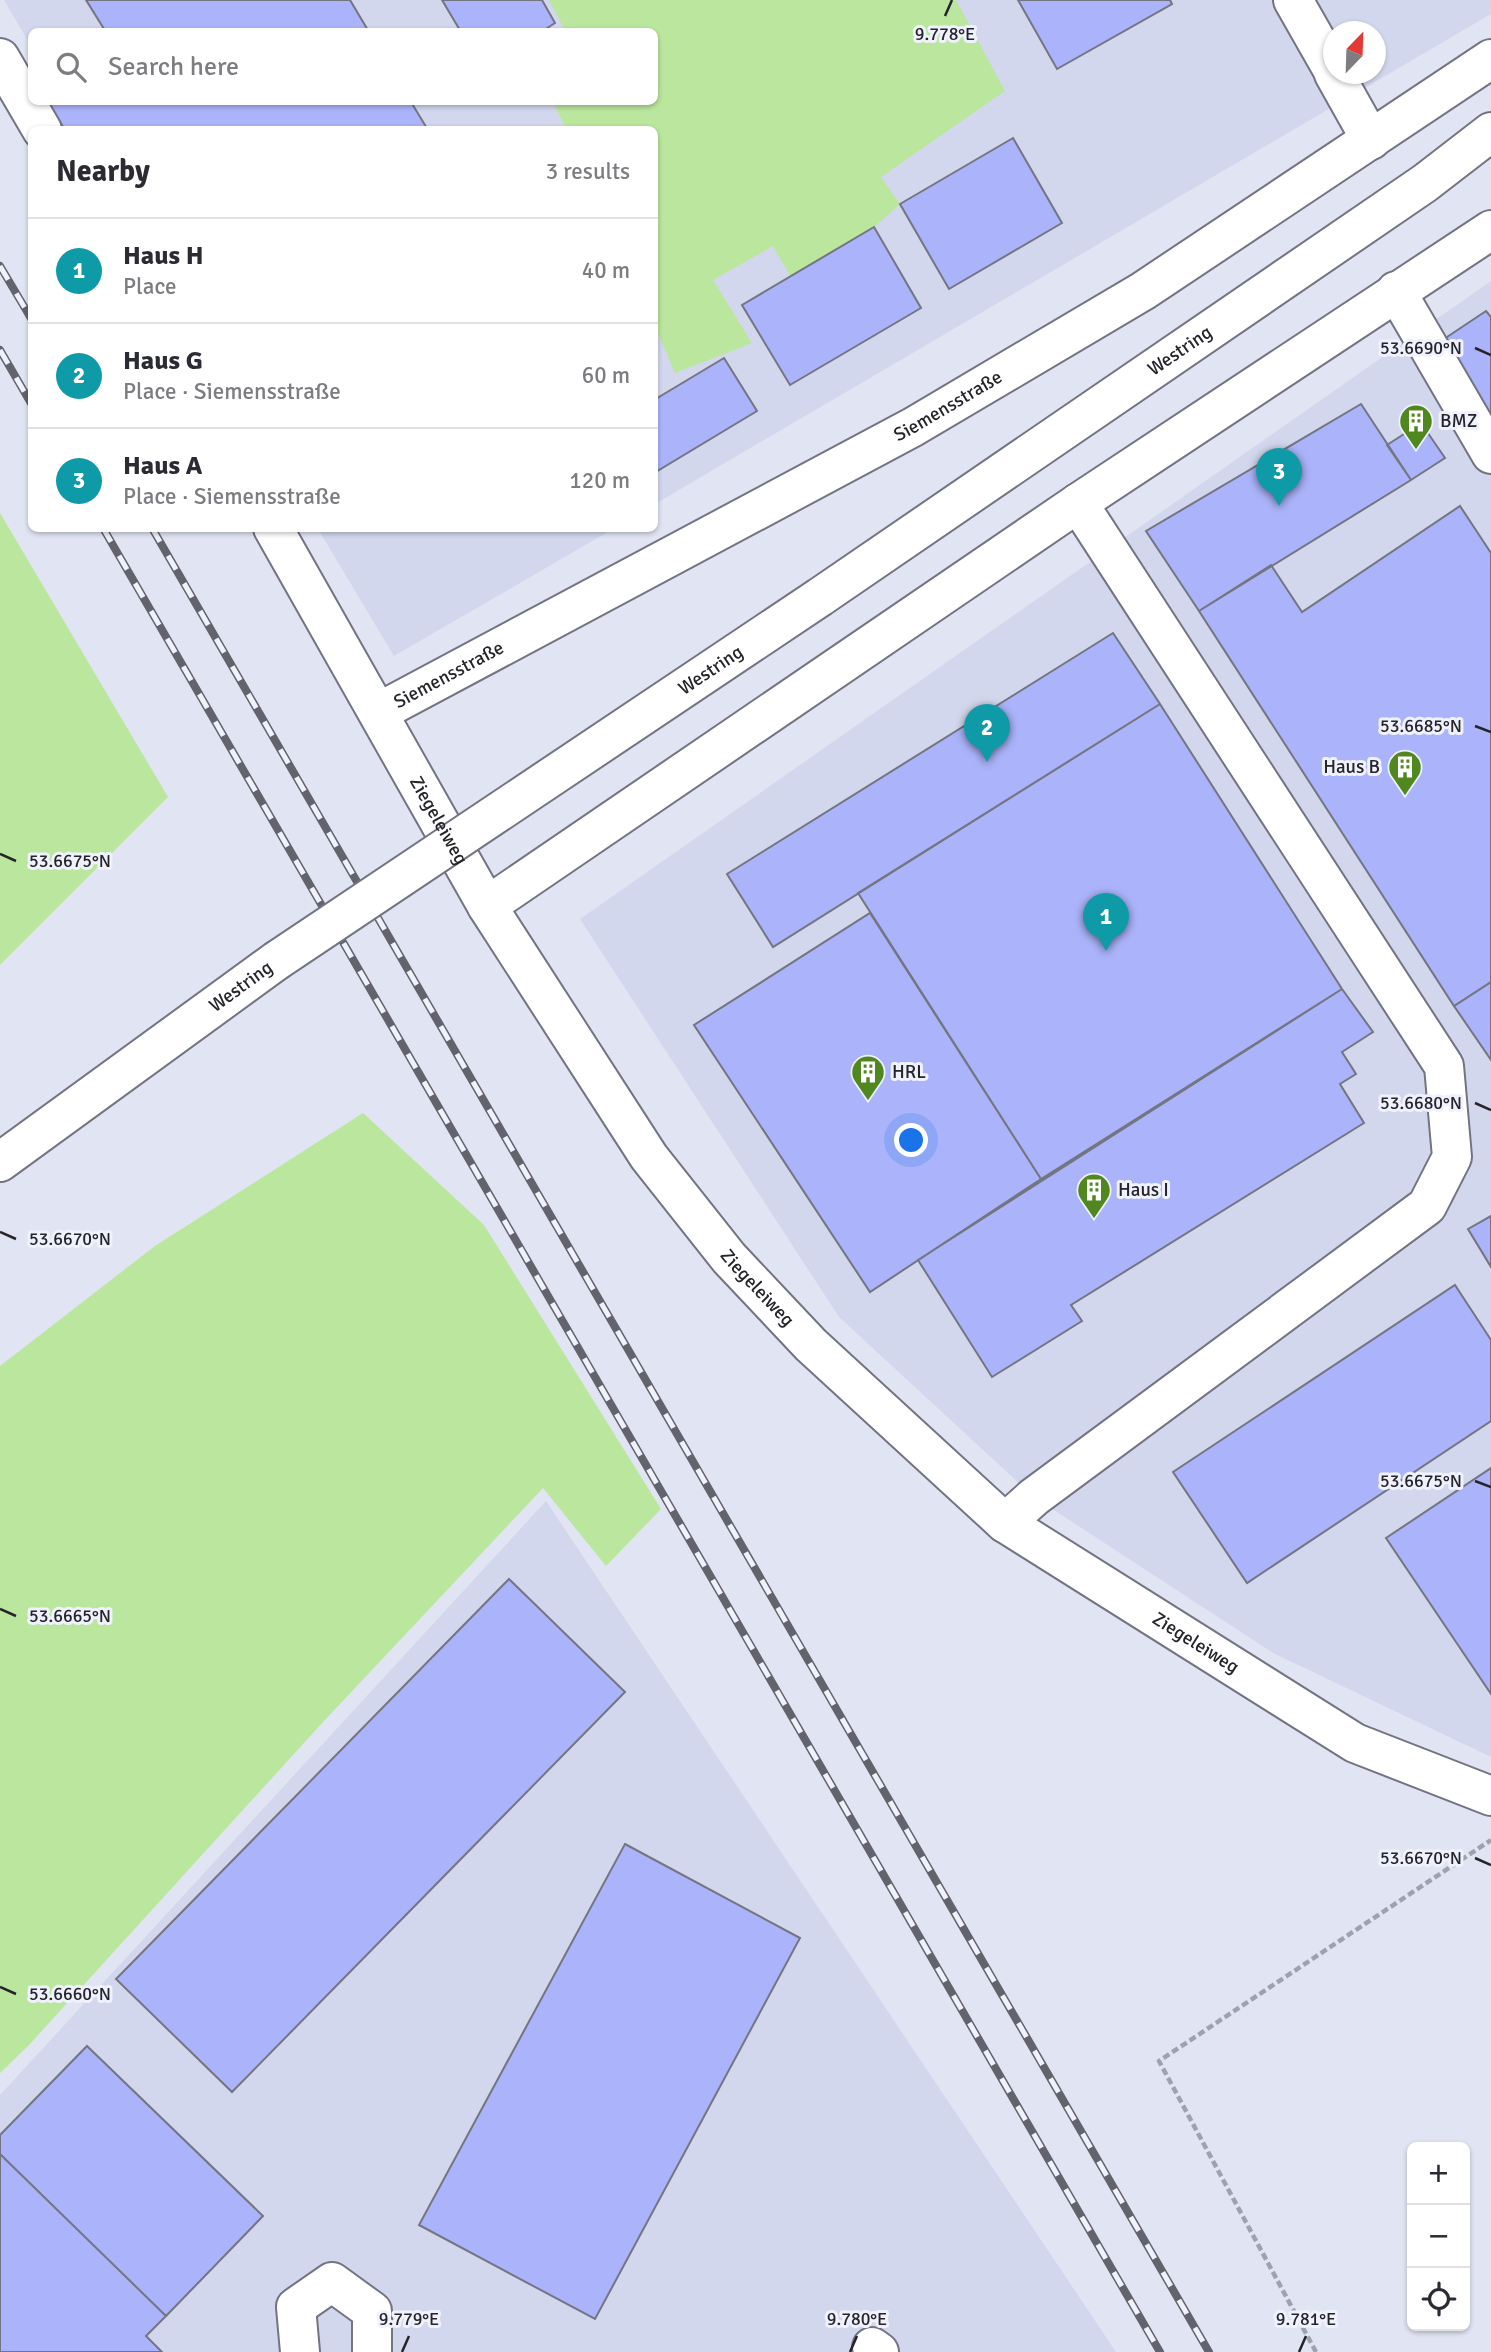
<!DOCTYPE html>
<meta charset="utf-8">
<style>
:root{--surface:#fff;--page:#f7f7f7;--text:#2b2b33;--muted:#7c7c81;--line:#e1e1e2;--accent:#51871f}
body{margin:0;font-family:Signika,sans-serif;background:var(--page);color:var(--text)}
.controls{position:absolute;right:21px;bottom:21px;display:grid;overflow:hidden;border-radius:10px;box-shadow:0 2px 5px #0004}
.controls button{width:63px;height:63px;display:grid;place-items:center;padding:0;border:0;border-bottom:2px solid var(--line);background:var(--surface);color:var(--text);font:35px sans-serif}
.compass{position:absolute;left:1323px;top:21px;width:63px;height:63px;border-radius:50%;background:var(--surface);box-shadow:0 2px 5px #0004;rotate:23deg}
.you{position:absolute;left:912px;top:1141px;width:24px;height:24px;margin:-18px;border:5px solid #fff;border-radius:50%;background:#1a73e8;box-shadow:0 0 0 10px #1a73e833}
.badge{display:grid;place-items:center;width:46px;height:46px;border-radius:50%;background:var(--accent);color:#fff;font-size:23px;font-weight:700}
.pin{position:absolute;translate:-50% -58px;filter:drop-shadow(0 2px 4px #0008)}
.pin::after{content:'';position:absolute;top:37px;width:24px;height:21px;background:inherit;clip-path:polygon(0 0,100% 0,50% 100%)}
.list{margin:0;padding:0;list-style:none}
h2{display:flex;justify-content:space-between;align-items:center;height:91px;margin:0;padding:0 28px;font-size:30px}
h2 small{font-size:23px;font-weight:400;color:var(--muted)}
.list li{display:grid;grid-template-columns:46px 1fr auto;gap:21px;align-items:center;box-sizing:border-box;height:105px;padding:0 28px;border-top:2px solid var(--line)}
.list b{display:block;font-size:26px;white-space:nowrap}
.list p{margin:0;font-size:23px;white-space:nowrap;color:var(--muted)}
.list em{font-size:23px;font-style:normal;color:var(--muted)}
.icon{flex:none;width:38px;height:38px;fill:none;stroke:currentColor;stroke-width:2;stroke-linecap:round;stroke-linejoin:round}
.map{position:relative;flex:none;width:1491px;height:2352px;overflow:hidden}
.search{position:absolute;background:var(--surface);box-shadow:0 2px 5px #0004;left:28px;top:28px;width:630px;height:77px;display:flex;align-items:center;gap:18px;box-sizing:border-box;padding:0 24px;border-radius:10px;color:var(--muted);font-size:26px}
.panel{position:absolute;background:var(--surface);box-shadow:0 2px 5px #0004;left:28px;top:126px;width:630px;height:406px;border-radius:10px}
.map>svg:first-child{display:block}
.built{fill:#d3d7ed;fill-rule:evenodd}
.green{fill:#bae69d}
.building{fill:#abb3fa;stroke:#737582;stroke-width:2}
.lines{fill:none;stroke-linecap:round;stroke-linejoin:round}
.minor-casing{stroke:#727482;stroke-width:42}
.major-casing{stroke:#727482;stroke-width:42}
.path{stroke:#9fa1ad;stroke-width:4.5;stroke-dasharray:7 3.5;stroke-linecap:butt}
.minor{stroke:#fff;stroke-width:38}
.major{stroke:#fff;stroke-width:38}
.rail-casing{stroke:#62636c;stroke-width:8}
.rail{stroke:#eff1fd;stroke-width:5;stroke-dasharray:16;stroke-linecap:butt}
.major-bridge-casing{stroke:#727482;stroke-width:42;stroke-linecap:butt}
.major-bridge{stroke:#fff;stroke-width:38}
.ticks{fill:none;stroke:#24242a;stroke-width:2.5}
.labels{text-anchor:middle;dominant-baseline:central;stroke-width:6;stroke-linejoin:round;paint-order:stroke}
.street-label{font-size:19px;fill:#24242a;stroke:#eff1fd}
.poi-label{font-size:19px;fill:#24242a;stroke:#eff1fd;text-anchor:start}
.ticks-label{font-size:18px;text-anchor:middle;fill:#24242a;stroke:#eff1fd;stroke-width:6;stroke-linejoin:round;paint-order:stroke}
</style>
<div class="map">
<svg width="1491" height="2352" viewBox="0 0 1491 2352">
<rect width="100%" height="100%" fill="#e1e4f3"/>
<path class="built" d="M4,0H1491V14L655,504L654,130L81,129L64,102H654V32H32L31,46ZM1334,32H1376V74H1334Z
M1491,281V1757L1273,1653L1034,1497L839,1317L580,919Z
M318,529H613L394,656Z
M546,1501L1116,2352H0V2095Z"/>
<path class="green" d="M549,0H956L1005,91L881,177L900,204L874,227L790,276L773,246L713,280L752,343L675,373L655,326L654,130L566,129L553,102H654V32L562,31L564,29Z
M0,513L168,797L0,965Z
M363,1113L484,1225L661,1509L606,1566L543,1488L323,1722L29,2045L0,2073V1366L155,1246Z"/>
<path class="building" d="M86,0H350L369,32H99L104,29Z
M442,0H542L555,23L541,32H461Z
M1018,0H1170L1172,4L1057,69Z
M48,102H411L428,130H65Z
M1013,138L1062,223L949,289L900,204Z
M874,227L921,308L790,385L742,305Z
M1486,311L1491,317V424L1444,339Z
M724,358L757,411L654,473V400Z
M1361,404L1411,480L1199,611L1146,531Z
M1421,423L1445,458L1411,480L1387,445Z
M1460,506L1491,553V982L1454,1006L1199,611L1271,565L1302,612Z
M1113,633L1160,704L773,947L727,874Z
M1160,704L1342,989L1041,1179L858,893Z
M870,913L1041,1179L870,1292L694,1025Z
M1491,982V1060L1454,1006Z
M1342,989L1373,1032L1342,1052L1356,1074L1340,1084L1364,1123L1071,1305L1082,1321L992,1377L918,1260Z
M1491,1216V1267L1468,1229Z
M1455,1285L1491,1340V1421L1247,1583L1173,1472Z
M1491,1468V1694L1386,1538Z
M509,1579L625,1692L232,2092L116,1979Z
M625,1844L800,1938L595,2319L419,2225Z
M87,2046L263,2216L166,2316L0,2154V2135Z
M0,2154L166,2316L146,2336L162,2352H0Z"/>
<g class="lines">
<g class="minor-casing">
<g id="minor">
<path d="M1293,0L1334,72"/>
<path d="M0,58L42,130"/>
<path d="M1334,74L1371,140"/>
<path d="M1396,291L1491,454"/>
<path id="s1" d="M273,528L487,906L649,1157L729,1258L811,1345L1005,1523L1355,1743L1491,1796"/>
<path id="s2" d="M379,712L913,427L1143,291L1491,59"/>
<path d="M487,906L1078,503L1491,230"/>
<path d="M1005,1523L1034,1497L1427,1206L1452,1157L1444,1066L1078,503"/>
<path d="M872,2347L879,2352"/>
<path d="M300,2352L296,2307L332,2282L372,2311V2352"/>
</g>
</g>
<g class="major-casing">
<g id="major">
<path id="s3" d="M820,597L1425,183L1491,132"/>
<path id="s4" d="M0,1162L276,961"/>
</g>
</g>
<path class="path" d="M1316,2352L1159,2061L1491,1840"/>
<use href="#minor" class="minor"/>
<use href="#major" class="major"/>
<g class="rail-casing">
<path id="rail" d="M0,266L32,320
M0,350L32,405
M103,528L1160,2352
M152,528L1209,2352"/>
</g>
<use href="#rail" class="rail"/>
<g class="major-bridge-casing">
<g id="major-bridge">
<path id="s5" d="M276,961L820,597"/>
</g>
</g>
<use href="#major-bridge" class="major-bridge"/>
</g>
<path class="ticks" d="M945,16L952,0M1475,348L1491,355M1475,726L1491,732M0,854L16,861M1475,1103L1491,1110M0,1232L16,1239M1475,1481L1491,1487M0,1609L16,1616M1475,1858L1491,1865M0,1987L16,1994M402,2352L409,2336M850,2352L857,2336M1299,2352L1306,2336"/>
<defs>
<g id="building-pin" transform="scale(1.75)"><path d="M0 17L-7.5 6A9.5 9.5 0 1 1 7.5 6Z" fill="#51871f" stroke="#eff1fd"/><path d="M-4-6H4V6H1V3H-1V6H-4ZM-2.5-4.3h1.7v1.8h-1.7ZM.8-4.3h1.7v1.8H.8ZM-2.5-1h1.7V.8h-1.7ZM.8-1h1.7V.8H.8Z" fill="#fff"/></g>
</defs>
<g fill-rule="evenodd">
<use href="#building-pin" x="1416" y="421"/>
<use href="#building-pin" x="1405" y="767"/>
<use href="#building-pin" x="868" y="1072"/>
<use href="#building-pin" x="1094" y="1190"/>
</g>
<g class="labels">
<g class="street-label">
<text stroke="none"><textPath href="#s3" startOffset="436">Westring</textPath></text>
<text stroke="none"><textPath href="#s2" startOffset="646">Siemensstraße</textPath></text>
<text stroke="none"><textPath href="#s5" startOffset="523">Westring</textPath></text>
<text stroke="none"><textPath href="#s2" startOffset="79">Siemensstraße</textPath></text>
<text stroke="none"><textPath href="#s1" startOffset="336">Ziegeleiweg</textPath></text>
<text stroke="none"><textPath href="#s4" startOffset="298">Westring</textPath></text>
<text stroke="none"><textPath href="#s1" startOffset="903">Ziegeleiweg</textPath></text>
<text stroke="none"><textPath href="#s1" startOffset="1470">Ziegeleiweg</textPath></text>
</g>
<g class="poi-label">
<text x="1440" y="421">BMZ</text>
<text x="1380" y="767" text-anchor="end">Haus B</text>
<text x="892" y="1072">HRL</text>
<text x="1118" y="1190">Haus I</text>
</g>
</g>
<g class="ticks-label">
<text x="945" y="40">9.778°E</text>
<text x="1421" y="354">53.6690°N</text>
<text x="1421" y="732">53.6685°N</text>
<text x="70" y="867">53.6675°N</text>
<text x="1421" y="1109">53.6680°N</text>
<text x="70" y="1245">53.6670°N</text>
<text x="1421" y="1487">53.6675°N</text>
<text x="70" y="1622">53.6665°N</text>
<text x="1421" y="1864">53.6670°N</text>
<text x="70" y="2000">53.6660°N</text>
<text x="409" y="2325">9.779°E</text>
<text x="857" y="2325">9.780°E</text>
<text x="1306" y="2325">9.781°E</text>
</g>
</svg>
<div class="controls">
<button>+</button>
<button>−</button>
<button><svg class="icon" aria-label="locate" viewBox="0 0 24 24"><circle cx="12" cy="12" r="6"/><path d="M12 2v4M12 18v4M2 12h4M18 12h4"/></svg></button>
</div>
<svg class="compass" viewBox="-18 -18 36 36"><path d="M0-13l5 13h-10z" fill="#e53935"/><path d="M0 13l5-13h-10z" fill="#7c7c81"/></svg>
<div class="you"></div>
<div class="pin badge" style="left:1106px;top:951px;background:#0f9aa8">1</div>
<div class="pin badge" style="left:987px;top:762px;background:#0f9aa8">2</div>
<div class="pin badge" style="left:1279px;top:506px;background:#0f9aa8">3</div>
<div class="search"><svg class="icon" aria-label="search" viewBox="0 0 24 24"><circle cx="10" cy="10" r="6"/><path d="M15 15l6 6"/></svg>Search here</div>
<section class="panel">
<h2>Nearby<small>3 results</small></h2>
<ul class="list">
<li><span class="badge" style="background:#0f9aa8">1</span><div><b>Haus H</b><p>Place</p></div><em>40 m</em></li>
<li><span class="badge" style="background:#0f9aa8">2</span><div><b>Haus G</b><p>Place · Siemensstraße</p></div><em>60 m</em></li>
<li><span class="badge" style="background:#0f9aa8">3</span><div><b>Haus A</b><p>Place · Siemensstraße</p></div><em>120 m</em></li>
</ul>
</section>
</div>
